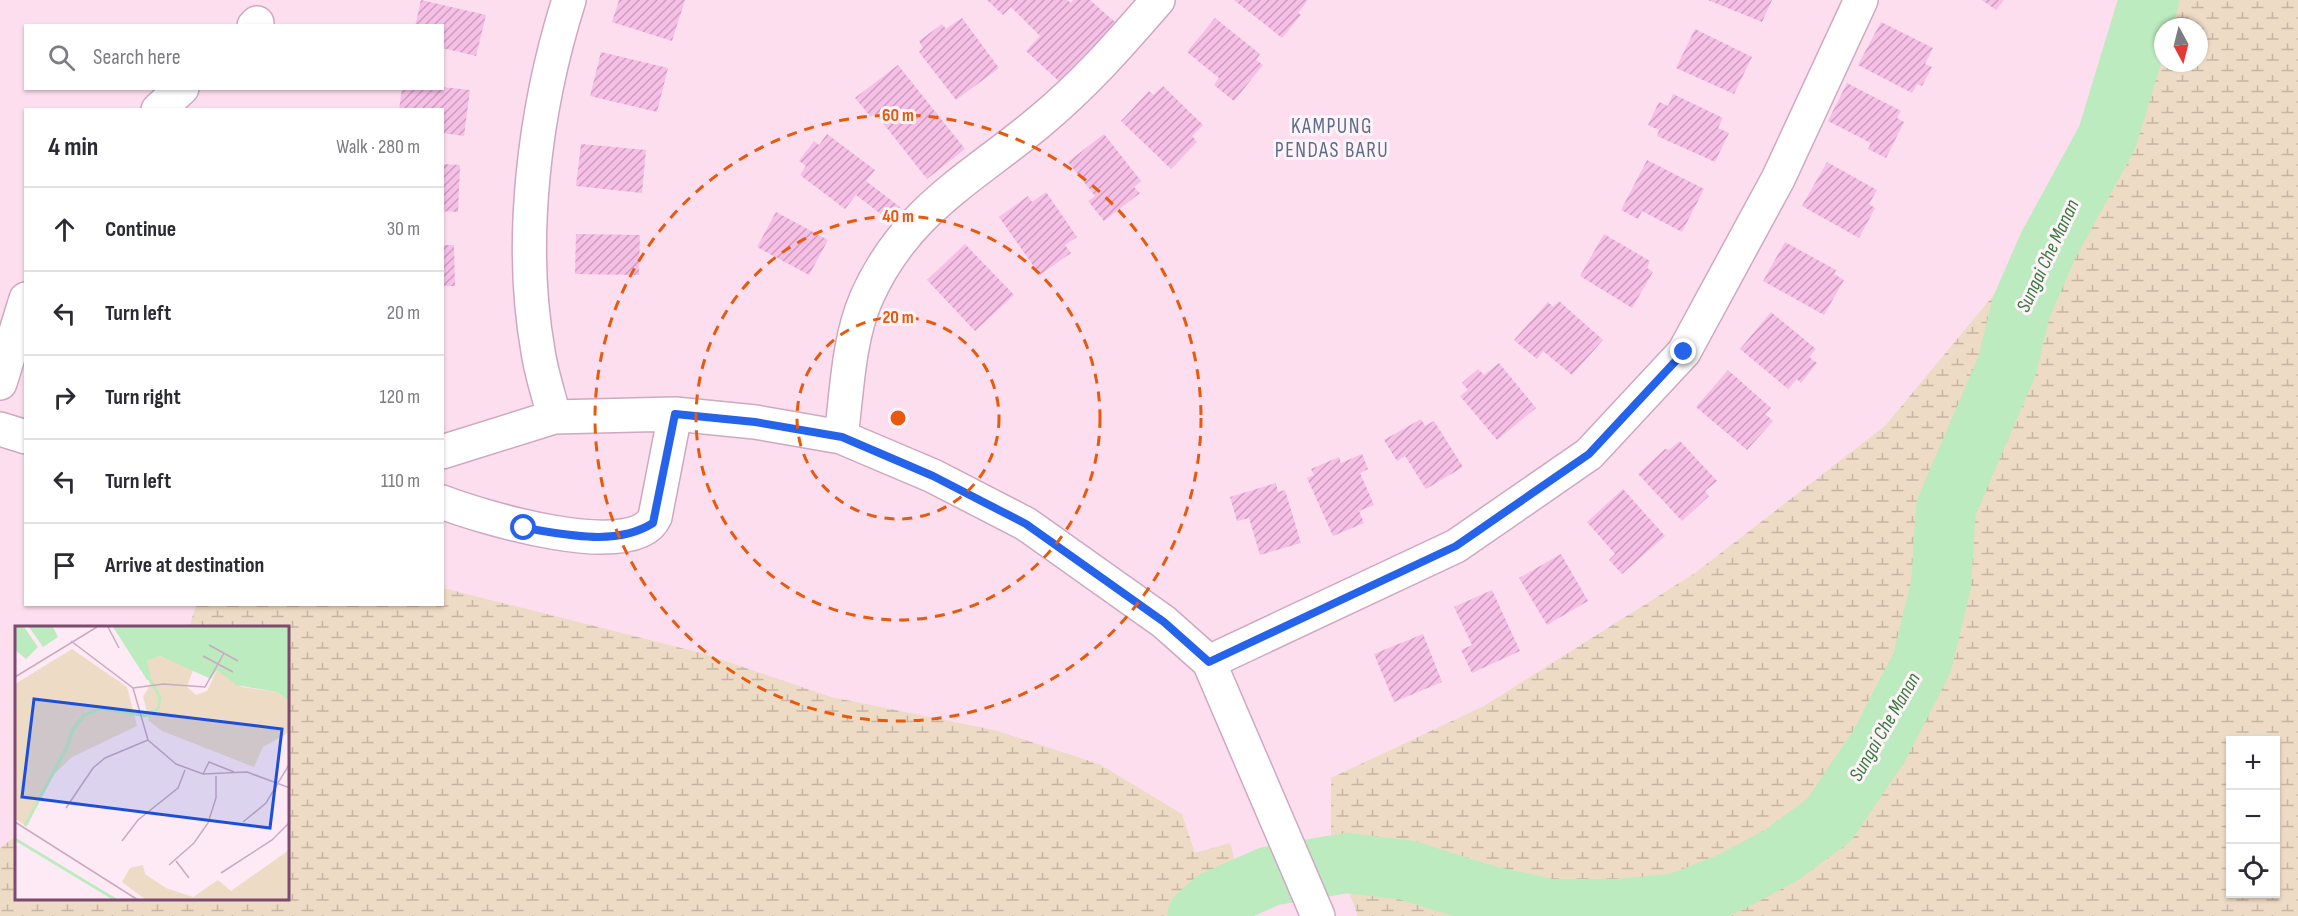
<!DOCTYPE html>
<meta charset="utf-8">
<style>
:root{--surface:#fff;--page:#f7f7f7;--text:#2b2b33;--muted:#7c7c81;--line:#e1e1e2}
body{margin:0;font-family:"Sofia Sans Condensed",sans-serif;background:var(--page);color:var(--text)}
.controls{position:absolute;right:18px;bottom:18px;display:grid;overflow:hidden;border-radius:0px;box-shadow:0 2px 4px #0004}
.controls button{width:54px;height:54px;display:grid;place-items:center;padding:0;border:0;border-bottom:2px solid var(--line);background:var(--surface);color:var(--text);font:30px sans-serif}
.compass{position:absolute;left:2154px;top:18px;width:54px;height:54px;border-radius:50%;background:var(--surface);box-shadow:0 2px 4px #0004;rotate:173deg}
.stop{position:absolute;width:18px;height:18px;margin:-14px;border:4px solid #2563eb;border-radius:50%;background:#fff}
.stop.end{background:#2563eb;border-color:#fff;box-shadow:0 2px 6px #0008}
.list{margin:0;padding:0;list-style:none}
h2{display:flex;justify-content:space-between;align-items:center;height:78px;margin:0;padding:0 24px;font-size:26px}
h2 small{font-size:20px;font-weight:400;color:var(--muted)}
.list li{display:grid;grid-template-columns:39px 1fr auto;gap:18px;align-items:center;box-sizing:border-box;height:84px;padding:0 24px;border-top:2px solid var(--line)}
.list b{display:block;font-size:22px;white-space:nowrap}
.list em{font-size:20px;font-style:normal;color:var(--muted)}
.icon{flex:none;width:33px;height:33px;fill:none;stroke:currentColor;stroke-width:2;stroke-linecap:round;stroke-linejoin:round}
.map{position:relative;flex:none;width:2298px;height:916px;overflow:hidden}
.search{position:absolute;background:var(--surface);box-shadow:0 2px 4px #0004;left:24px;top:24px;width:420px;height:66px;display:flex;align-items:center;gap:15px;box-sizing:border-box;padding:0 21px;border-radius:0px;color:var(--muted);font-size:22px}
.panel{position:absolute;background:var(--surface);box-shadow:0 2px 4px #0004;left:24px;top:108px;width:420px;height:498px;border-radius:0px}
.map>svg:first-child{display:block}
.residential{fill:#fcdeee;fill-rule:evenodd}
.wetland{fill:url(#wetland-marsh);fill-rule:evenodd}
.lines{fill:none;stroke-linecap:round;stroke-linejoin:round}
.river{stroke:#bcebbf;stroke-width:60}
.building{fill:url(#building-hatch)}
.minor-casing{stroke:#cea8c1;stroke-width:36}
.minor{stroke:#fff;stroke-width:33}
.route{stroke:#2563eb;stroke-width:8}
.ring{fill:none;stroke:#e8590c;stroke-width:3;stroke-dasharray:10 8}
.labels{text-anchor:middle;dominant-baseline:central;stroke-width:6;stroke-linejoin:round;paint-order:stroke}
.water-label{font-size:20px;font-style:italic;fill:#387b3e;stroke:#fff3f9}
.quarter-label{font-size:21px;letter-spacing:1.5px;fill:#596e8a;stroke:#fff3f9}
.inset-river{fill:none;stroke:#bcebbf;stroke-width:3}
.inset-road{fill:none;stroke:#caaabf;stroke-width:1.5}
.view{fill:#1d4ed8;fill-opacity:0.15;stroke:#1d4ed8;stroke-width:3}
.inset-edge{fill:none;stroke:#7d4a6f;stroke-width:3}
.centre{fill:#e8590c;stroke:#fff3f9;stroke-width:3}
.ring-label{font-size:18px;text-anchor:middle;font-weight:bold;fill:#e8590c;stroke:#fff3f9;stroke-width:6;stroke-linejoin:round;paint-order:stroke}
</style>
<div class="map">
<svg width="2298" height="916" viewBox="0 0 2298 916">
<defs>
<pattern id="wetland-marsh" width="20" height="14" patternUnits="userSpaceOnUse" patternTransform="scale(1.5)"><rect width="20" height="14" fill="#eedbc6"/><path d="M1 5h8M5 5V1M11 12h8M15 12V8" fill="none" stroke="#c6b4a5"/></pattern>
<pattern id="building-hatch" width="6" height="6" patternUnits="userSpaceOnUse" patternTransform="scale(1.5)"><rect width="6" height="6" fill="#f6bfe5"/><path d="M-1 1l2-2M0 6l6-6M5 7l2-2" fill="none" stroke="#cc9dbe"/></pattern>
</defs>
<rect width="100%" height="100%" fill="#feeaf4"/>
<path class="residential" d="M0,0H2298V916H0ZM26,26H442V88H26ZM2163,27H2199V63H2163ZM26,110H442V604H26ZM16,628H288V900H16ZM2230,740H2276V894H2230Z"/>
<path class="wetland" d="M2138,0H2298V916H1358L1331,845V778L1484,706L1695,573L1885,426L2075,197ZM2163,27H2199V63H2163ZM2230,740H2276V894H2230Z
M443,588L705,654L831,697L994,730L1099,764L1182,814L1195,853L1230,843L1242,889L1252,916H0V848L16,836V900H288V628H189L196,605L442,604Z"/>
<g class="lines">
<path class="river" d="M1197,916L1214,901L1270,876L1347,863L1406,870L1486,895L1550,909H1619L1678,903L1729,883L1780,856L1829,820L1879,746L1922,663L1941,585L1946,508L2007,366L2021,308L2048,246L2107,138L2149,0"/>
</g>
<path class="building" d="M421,0L486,15L476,56L442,48V26H415Z
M619,0H685L672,41L612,22Z
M987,0H1067L1071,3L1073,0H1090L1116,23L1061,83L1026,51L1040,36L1011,7L1003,15Z
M1234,0H1308L1298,13L1301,15L1282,38Z
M1708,0H1772L1762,22Z
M1982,0H2004L1996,10Z
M962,18L999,68L956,100L919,52L923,48L919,41L942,24L946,29Z
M1215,18L1260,54L1256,60L1263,65L1234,101L1214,85L1219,78L1187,52Z
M1881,22L1933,48L1925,64L1932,67L1922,86L1917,84L1912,93L1858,65Z
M1695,29L1752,57L1734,94L1676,68Z
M601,52L668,68L657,112L590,96Z
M898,65L965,149L927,179L875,113L871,117L855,98Z
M1847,83L1901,111L1897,118L1904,122L1886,158L1868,149L1871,143L1828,121Z
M1163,86L1203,125L1192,136L1197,142L1171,169L1121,121L1149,91L1153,95Z
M442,87L470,90L464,136L442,133V110H399L402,88Z
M1673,94L1723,118L1718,128L1729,133L1715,162L1657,136L1659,130L1648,125L1659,102L1668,106Z
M827,134L875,170L866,181L900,207L890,221L856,195L845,209L800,175L806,166L799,161L814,141L819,145Z
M1104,134L1141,181L1134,187L1140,193L1104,221L1088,201L1095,196L1068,162Z
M581,144L646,150L642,193L576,186Z
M1647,160L1704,189L1682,232L1642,211L1638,219L1621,210Z
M1827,162L1877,190L1869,204L1875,208L1859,238L1802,206Z
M442,164L460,165L458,212L442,211Z
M1046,192L1077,237L1065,245L1071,253L1040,275L999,217L1028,196L1032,202Z
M776,212L828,240L809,275L757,247Z
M576,234L640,235L639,275L575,274Z
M1604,234L1650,261L1647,268L1653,272L1632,308L1580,276Z
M1785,242L1836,270L1834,274L1844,280L1824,315L1763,281Z
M965,244L1014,295L975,331L927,280Z
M442,245H454L455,286H442Z
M1559,301L1603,340L1572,375L1543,351L1537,359L1514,340L1548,302L1553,307Z
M1771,312L1816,349L1809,357L1817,363L1801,383L1797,379L1788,389L1740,349Z
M1499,363L1536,408L1497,440L1460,396L1468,390L1462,383L1478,369L1484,375Z
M1728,370L1771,408L1765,414L1773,421L1747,450L1696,407Z
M1421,419L1425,426L1434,421L1463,467L1426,489L1405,456L1397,461L1384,440Z
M1680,441L1717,481L1705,491L1709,496L1682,521L1638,474L1665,449L1669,450Z
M1362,454L1368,469L1360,473L1374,505L1359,511L1364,523L1333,536L1307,478L1314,475L1311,469L1339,457L1341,463Z
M1276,483L1278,492L1285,490L1301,543L1260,555L1249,518L1237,521L1230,497Z
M1623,489L1665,536L1622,574L1609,560L1615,554L1587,522Z
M1561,554L1588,601L1547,625L1519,578Z
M1492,590L1520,651L1472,673L1461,650L1472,645L1454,607Z
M1423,634L1442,682L1394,702L1374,654Z"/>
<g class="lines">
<g class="minor-casing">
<path id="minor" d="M254,26L257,23
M158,110L182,88
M0,383L26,299
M554,417C549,395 541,373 538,351C518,239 535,107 569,0
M0,429L26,437
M841,437C847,392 848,341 866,299C904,212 969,180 1038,123C1084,85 1119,45 1158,0
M442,452L554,417L675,414L755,422L841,437L933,476L1026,524L1164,622L1209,662L1318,916
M442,502C478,516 634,564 655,517L675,414
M1209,662L1456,546L1589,454L1684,352L1778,179L1861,0"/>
</g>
<use href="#minor" class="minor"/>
</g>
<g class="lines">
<path class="route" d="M524,528C565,534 615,547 653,523L675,414L755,422L842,437L933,476L1026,524L1164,622L1209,662L1456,546L1589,454L1684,352"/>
</g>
<g class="ring">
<circle cx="898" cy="418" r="101"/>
<circle cx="898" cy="418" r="202"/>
<circle cx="898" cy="418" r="303"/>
</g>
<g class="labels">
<g class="water-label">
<text transform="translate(2048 256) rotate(-65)">Sungai Che Manan</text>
<text transform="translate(1885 727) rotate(-60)">Sungai Che Manan</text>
</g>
<g class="quarter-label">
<text x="1332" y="126">KAMPUNG<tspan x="1332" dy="24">PENDAS BARU</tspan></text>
</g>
</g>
<g transform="translate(15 626)">
<rect width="274" height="274" fill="#feeaf4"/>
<path d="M57,23L112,61L122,100L57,131L34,153L12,200L0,193V58ZM145,30L178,44L172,61L181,69L192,65L202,44L227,61L262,66L274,75V106L248,121L239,141L147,105L134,95L128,70L135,60L132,35ZM274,224V274H131L107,256L115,242L128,239L130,248L151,262L178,271L203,254L216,265Z" fill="#eedbc6"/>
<path d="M0,1H9L23,21L11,33L0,24ZM14,1H38L43,11L28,21ZM98,1H274V75L262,66L221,59L202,44L196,53L145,30L132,35L136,52L132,54Z" fill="#bcebbf"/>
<path class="inset-river" d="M10,200L52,121L57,105L69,89L86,82L130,90L143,83L145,71L131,47M0,213L101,274"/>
<path class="inset-road" d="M93,1L104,22M56,15L118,62L133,114L161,138L188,148L232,146L275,162M194,19L223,35M188,30L218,46M0,51L82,1M118,62L148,58L190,61L209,27M188,148L194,136L219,146M51,182L78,142L90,132L133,114M0,196L123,274M228,196L251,177L275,137M107,215L123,194L163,162L170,144M161,235L174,252M154,239L179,217L193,197L201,172V150M206,247L257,214L275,196"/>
<path class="view" d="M19,73L267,103L255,202L7,171Z"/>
<rect width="274" height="274" class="inset-edge"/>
</g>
<circle cx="898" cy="418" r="9" class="centre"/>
<g class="ring-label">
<text x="898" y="121">60 m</text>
<text x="898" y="222">40 m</text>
<text x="898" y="323">20 m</text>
</g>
</svg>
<div class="controls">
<button>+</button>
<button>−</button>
<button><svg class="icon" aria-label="locate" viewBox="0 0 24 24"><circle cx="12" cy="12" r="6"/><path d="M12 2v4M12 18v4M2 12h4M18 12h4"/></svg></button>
</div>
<svg class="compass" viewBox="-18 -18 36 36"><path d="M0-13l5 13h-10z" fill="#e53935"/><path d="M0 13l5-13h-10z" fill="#7c7c81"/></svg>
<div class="stop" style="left:524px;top:528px"></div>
<div class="stop end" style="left:1684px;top:352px"></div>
<div class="search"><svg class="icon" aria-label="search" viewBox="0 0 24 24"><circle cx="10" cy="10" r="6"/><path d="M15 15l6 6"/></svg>Search here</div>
<section class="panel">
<h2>4 min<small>Walk · 280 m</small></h2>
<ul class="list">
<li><svg class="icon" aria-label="ahead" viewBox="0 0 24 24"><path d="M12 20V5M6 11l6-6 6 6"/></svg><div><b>Continue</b></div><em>30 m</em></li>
<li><svg class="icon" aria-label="left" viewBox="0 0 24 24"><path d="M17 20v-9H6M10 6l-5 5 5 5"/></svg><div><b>Turn left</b></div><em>20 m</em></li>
<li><svg class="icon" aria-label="right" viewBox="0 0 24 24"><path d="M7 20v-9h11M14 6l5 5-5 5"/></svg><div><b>Turn right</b></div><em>120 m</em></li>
<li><svg class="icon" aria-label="left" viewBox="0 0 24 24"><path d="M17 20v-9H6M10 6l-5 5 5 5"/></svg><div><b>Turn left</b></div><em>110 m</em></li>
<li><svg class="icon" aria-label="arrive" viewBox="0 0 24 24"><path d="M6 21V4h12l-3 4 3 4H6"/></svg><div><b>Arrive at destination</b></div></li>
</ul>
</section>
</div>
